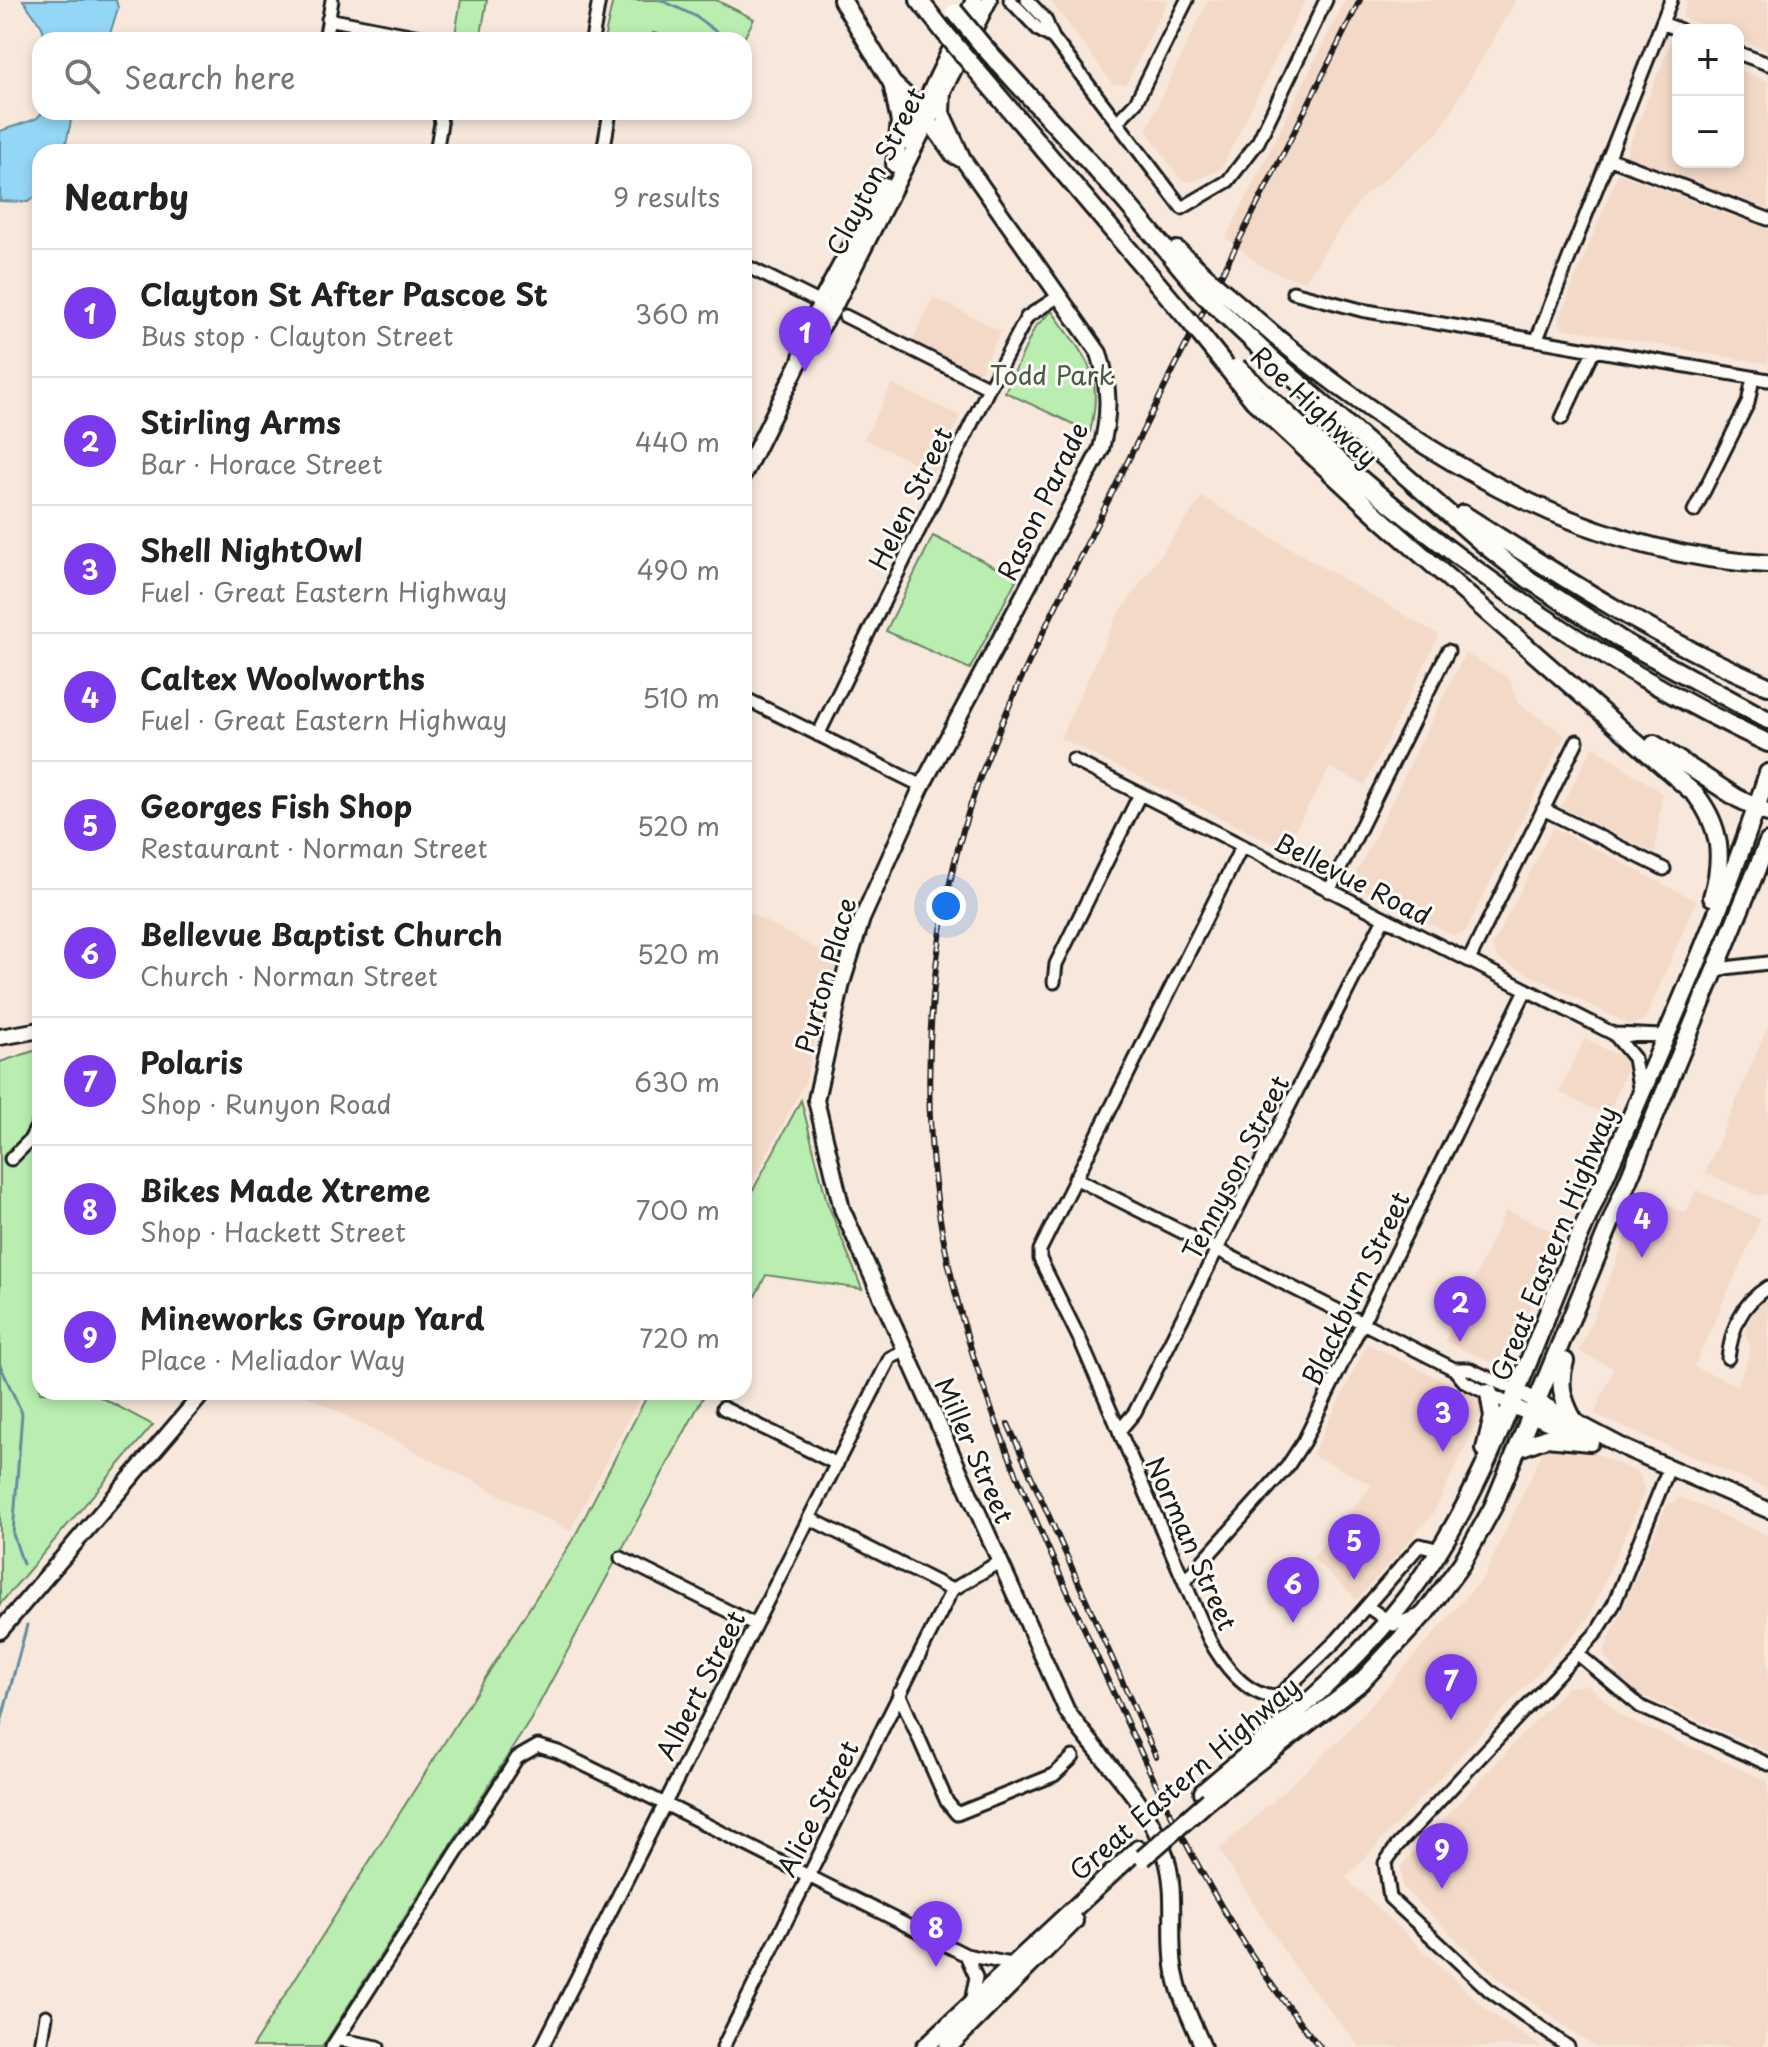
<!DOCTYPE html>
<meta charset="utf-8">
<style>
:root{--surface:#fff;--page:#f6f6f6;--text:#222;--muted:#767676;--line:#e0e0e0;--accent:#7c3aed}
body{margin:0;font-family:"Playpen Sans",sans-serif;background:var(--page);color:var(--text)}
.controls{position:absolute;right:24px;top:24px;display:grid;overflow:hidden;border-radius:16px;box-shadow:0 4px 12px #0003}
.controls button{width:72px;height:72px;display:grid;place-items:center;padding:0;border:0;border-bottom:2px solid var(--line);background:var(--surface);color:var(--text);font:40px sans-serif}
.you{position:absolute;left:946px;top:906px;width:28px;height:28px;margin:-20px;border:6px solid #fff;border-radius:50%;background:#1a73e8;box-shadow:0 0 0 12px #1a73e833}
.badge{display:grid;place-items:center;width:52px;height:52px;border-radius:50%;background:var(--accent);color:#fff;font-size:26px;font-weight:700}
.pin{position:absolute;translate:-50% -66px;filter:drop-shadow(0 2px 4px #0008)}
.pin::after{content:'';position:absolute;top:42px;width:28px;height:24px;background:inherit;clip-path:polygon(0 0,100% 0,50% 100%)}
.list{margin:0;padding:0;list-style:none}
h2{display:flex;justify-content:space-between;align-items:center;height:104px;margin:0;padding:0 32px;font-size:34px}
h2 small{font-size:26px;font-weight:400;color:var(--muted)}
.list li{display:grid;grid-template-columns:52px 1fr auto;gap:24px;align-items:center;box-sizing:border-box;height:128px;padding:0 32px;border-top:2px solid var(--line)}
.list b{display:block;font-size:30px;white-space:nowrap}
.list p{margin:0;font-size:26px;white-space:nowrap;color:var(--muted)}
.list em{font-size:26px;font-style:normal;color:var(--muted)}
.icon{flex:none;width:44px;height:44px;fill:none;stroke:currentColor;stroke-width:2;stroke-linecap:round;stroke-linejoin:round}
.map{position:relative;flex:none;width:1768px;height:2047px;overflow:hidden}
.search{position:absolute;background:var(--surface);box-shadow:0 4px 12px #0003;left:32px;top:32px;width:720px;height:88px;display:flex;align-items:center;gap:20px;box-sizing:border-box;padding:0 28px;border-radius:24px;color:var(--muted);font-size:30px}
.panel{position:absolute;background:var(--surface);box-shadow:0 4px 12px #0003;left:32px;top:144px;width:720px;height:1256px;border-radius:24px}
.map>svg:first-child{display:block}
.built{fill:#f3dac8}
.green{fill:#b9eeb0;stroke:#6a8566;stroke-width:2}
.water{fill:#94d6f5;stroke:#648c9e;stroke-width:2}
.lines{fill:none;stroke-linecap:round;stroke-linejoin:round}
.stream{stroke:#648c9e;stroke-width:3}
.minor-casing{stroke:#1c1c1c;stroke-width:17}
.major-casing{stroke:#1c1c1c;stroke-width:20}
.highway-casing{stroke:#1c1c1c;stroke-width:22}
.minor{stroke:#fdfcf7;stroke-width:11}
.major{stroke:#fdfcf7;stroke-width:14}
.highway{stroke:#fdfcf7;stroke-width:16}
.rail-casing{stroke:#1c1c1c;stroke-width:6}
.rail{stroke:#fdfcf7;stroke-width:3;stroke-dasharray:9;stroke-linecap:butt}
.highway-bridge-casing{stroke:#1c1c1c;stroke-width:22;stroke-linecap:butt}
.highway-bridge{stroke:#fdfcf7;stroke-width:16}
.labels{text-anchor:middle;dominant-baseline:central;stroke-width:6;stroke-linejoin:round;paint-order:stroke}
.street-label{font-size:26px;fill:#1c1c1c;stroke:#fdfcf7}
.park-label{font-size:26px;fill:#4b5b48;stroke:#fdfcf7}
</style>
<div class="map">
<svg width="1768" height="2047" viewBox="0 0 1768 2047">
<rect width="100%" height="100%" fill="#f7e8db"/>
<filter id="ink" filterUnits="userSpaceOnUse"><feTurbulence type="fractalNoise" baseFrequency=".0125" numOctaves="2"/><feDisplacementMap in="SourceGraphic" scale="16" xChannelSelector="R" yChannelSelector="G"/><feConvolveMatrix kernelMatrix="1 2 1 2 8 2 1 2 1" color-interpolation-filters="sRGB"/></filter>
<g filter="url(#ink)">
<path class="built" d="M1050,0H1168L1126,84H1113Z
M1208,0H1305L1221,169L1192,182L1181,180L1146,130Z
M1345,0H1516L1439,132L1359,201L1305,281L1282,276L1260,265L1226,238Z
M1688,0H1768V51L1738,39V30H1716L1682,17Z
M1670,43L1678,46V162H1738V69L1768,81V209L1625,156Z
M1618,173L1768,229V364L1563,328L1558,322Z
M933,297L1001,331L979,375L911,343Z
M892,384L960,416L934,472L864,439Z
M1202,497L1439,635L1365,785L1330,768L1284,849L1060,738L1117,616Z
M1465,653L1510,679L1518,703L1565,735L1465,932L1454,936L1358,887L1355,876Z
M1593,746L1662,793L1655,854L1561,807Z
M1553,827L1696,901L1645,1020L1630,1025L1497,958L1492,946Z
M744,910L838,960L814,1040L806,1080L744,1198Z
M1768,1026V1193L1758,1196L1705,1173Z
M1585,1038L1630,1062L1608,1116L1559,1092Z
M1696,1190L1761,1219L1694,1367L1737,1385L1751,1350L1745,1332L1756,1304L1764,1299L1768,1301V1489L1594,1414L1614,1368L1579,1352L1644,1194L1686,1213Z
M1506,1210L1562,1236L1503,1368L1445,1341Z
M1367,1344L1482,1399L1485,1406L1433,1514L1357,1600L1312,1558L1372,1485L1312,1455Z
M299,1392H643L570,1531Z
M1578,1446L1639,1473L1645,1491L1588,1619L1346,1878L1488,2011L1541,2047H1360L1298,1972L1219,1850L1342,1738L1484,1577L1544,1449Z
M1680,1497L1768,1535V1751L1631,1691L1603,1654L1666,1507Z
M1589,1685L1622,1717L1768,1781V2022L1764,2047H1594L1495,1976L1402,1887L1401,1866L1445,1818L1567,1687Z"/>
<path class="green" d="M461,0H487L480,40H454Z
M613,0H716L754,19L743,40H686L653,33L650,40H604Z
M1052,311C1085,359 1105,371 1090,432L1005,392L1035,327Z
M933,536L1017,578L970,669L886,631Z
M40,1049V1392H91L153,1425L0,1604V1062Z
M801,1100L827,1202L862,1289L766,1275L744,1318V1207Z
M649,1392H706L531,1719L322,2047H252L575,1536Z"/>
<path class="water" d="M23,0H116L118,8L108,40H46L42,27Z
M43,112H73L64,152H40V193L28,202L0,201V131L36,119Z"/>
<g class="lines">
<path class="stream" d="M661,0L695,16L722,36
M0,1365L22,1413L13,1534L23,1564
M0,1726L27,1625"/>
<g class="minor-casing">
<path id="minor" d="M1010,0L1039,30L1053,38
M1027,0L1045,19L1053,38L1182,208L1228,181L1258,142L1326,0
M328,19L435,40
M1662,23L1680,30
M325,40L332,0
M592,40L599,0
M1738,53L1768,64
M1118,121L1136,102L1187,0
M436,152L441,123L439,112
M603,152L610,112
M1608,158L1768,219
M744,265L825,305
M1293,292L1361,310L1768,380
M845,316L989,388
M1537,339L1671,0
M1562,418L1594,349
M1694,511L1748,403L1753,378
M744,698L922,786
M818,735L989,388L1027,317L1059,296
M1073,760L1614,1034L1663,1036
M1543,809L1664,869
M1242,846L1040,1250V1259L1081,1342L1209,1639C1222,1663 1245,1695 1275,1697L1284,1691L1337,1640L1420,1545L1440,1550
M1329,891L1448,651
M1469,960L1577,741
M1715,973L1725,968L1768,963
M1054,982L1056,964L1140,794
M1614,1034L1634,1058L1640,1093
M11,1159L30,1140L40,1121
M1075,1178L1454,1369L1465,1382L1513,1406
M1728,1358C1732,1328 1741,1304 1768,1287
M1454,1369H1469L1519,1392
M723,1408L837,1464
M1119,1431L1135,1412L1384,918
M809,1518L952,1590
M621,1558L754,1624
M1185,1581L1287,1467L1304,1441L1526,990
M1368,1607L1394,1625L1422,1614
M1579,1655L1641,1707L1768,1764
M899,1693L947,1802L957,1814L1054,1775L1073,1757
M966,1955L976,1977L971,2002
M337,2039L378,2047
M41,2047L46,2016
M332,2047L517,1758L538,1746L558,1752L665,1804L966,1955L1011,1964
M542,2047L890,1358L905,1350
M723,2047L952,1590L999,1562
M1568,2047L1489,1990L1390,1898L1385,1863L1397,1846L1597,1632L1614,1604L1669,1468"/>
</g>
<g class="major-casing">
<path id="major" d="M943,89L942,113L964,161L1099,353C1110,388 1110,414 1101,449L922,786L862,919L842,983L816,1100L842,1209L1067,1711C1099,1758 1149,1800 1166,1857C1177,1892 1169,1930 1174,1966C1178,1995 1192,2021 1203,2047
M924,114L953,155L964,161
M906,142L974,0
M801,357L820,303L884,185
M744,474L800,361L833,309L989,0
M0,1037L40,1030
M1519,1392L1629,1450L1768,1510
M1513,1406L1587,1441
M0,1631L204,1392"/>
</g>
<g class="highway-casing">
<path id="highway" d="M842,0L892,83L920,109
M919,0L945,33
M983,46L1123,199L1204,295
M972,65L1191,323
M892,83L900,122L895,164
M1177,250L1211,281
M1282,342C1420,454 1585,556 1768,564
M1273,360L1481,542L1528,579L1626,643L1768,720
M1259,388C1410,532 1578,654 1768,743
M1254,401L1382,520L1696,795C1721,827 1724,858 1712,897
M1463,514C1563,578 1659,640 1768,686
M1654,744L1737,798L1768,813
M1565,1361C1558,1383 1562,1399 1573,1419
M1519,1448L1546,1438L1590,1442
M1485,1449L1493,1417L1489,1393
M1203,1792C1275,1731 1350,1672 1408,1596C1486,1493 1522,1371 1572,1254C1639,1095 1714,937 1768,773
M1209,1800L1361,1682L1426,1612L1462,1563L1493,1507L1768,842
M925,2047L1138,1849
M948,2047L1074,1921"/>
</g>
<use href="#minor" class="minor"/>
<use href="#major" class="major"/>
<use href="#highway" class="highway"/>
<g class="rail-casing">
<path id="rail" d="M1008,1424L1156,1757
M1320,2047C1211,1918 1144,1761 1075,1608C1007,1458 941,1307 931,1140C924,1023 938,897 977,786C1015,681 1069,581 1118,481C1197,320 1281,161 1360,0"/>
</g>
<use href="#rail" class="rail"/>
<g class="highway-bridge-casing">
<path id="highway-bridge" d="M955,12L983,46
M945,33L972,65
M1211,281L1282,342
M1204,295L1273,360
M1191,323L1254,401
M1237,367L1259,388
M1143,1858L1209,1800"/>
</g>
<use href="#highway-bridge" class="highway-bridge"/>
</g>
</g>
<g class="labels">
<g class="street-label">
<text transform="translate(875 171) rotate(-63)">Clayton Street</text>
<text transform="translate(1315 406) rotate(43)">Roe Highway</text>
<text transform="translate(910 498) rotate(-64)">Helen Street</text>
<text transform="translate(1042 501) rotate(-64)">Rason Parade</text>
<text transform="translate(1353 878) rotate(27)">Bellevue Road</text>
<text transform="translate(825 975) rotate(-74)">Purton Place</text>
<text transform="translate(1235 1167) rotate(-63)">Tennyson Street</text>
<text transform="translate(1553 1243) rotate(-68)">Great Eastern Highway</text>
<text transform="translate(1355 1288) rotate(-64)">Blackburn Street</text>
<text transform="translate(975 1450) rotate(66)">Miller Street</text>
<text transform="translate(1192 1543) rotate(66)">Norman Street</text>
<text transform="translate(700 1685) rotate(-63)">Albert Street</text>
<text transform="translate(1184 1778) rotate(-41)">Great Eastern Highway</text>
<text transform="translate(817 1808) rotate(-63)">Alice Street</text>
</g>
<g class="park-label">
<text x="1052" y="374">Todd Park</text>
</g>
</g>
</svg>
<div class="controls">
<button>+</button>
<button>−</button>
</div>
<div class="you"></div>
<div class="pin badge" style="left:805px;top:372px">1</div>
<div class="pin badge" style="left:1460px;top:1342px">2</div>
<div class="pin badge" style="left:1443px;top:1452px">3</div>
<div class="pin badge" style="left:1642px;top:1258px">4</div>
<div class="pin badge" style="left:1354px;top:1580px">5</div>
<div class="pin badge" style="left:1293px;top:1623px">6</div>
<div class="pin badge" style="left:1451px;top:1720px">7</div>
<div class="pin badge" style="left:936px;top:1967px">8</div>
<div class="pin badge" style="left:1442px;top:1889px">9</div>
<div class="search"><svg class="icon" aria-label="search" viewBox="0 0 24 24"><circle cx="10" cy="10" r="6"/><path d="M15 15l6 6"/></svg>Search here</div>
<section class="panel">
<h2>Nearby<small>9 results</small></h2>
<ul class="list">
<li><span class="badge">1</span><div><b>Clayton St After Pascoe St</b><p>Bus stop · Clayton Street</p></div><em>360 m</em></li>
<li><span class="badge">2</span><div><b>Stirling Arms</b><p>Bar · Horace Street</p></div><em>440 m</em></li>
<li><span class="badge">3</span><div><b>Shell NightOwl</b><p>Fuel · Great Eastern Highway</p></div><em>490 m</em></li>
<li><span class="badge">4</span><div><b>Caltex Woolworths</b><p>Fuel · Great Eastern Highway</p></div><em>510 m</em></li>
<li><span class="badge">5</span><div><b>Georges Fish Shop</b><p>Restaurant · Norman Street</p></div><em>520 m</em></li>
<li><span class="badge">6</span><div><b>Bellevue Baptist Church</b><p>Church · Norman Street</p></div><em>520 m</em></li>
<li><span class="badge">7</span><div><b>Polaris</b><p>Shop · Runyon Road</p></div><em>630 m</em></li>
<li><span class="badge">8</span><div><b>Bikes Made Xtreme</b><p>Shop · Hackett Street</p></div><em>700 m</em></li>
<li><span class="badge">9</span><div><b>Mineworks Group Yard</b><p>Place · Meliador Way</p></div><em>720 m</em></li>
</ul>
</section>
</div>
